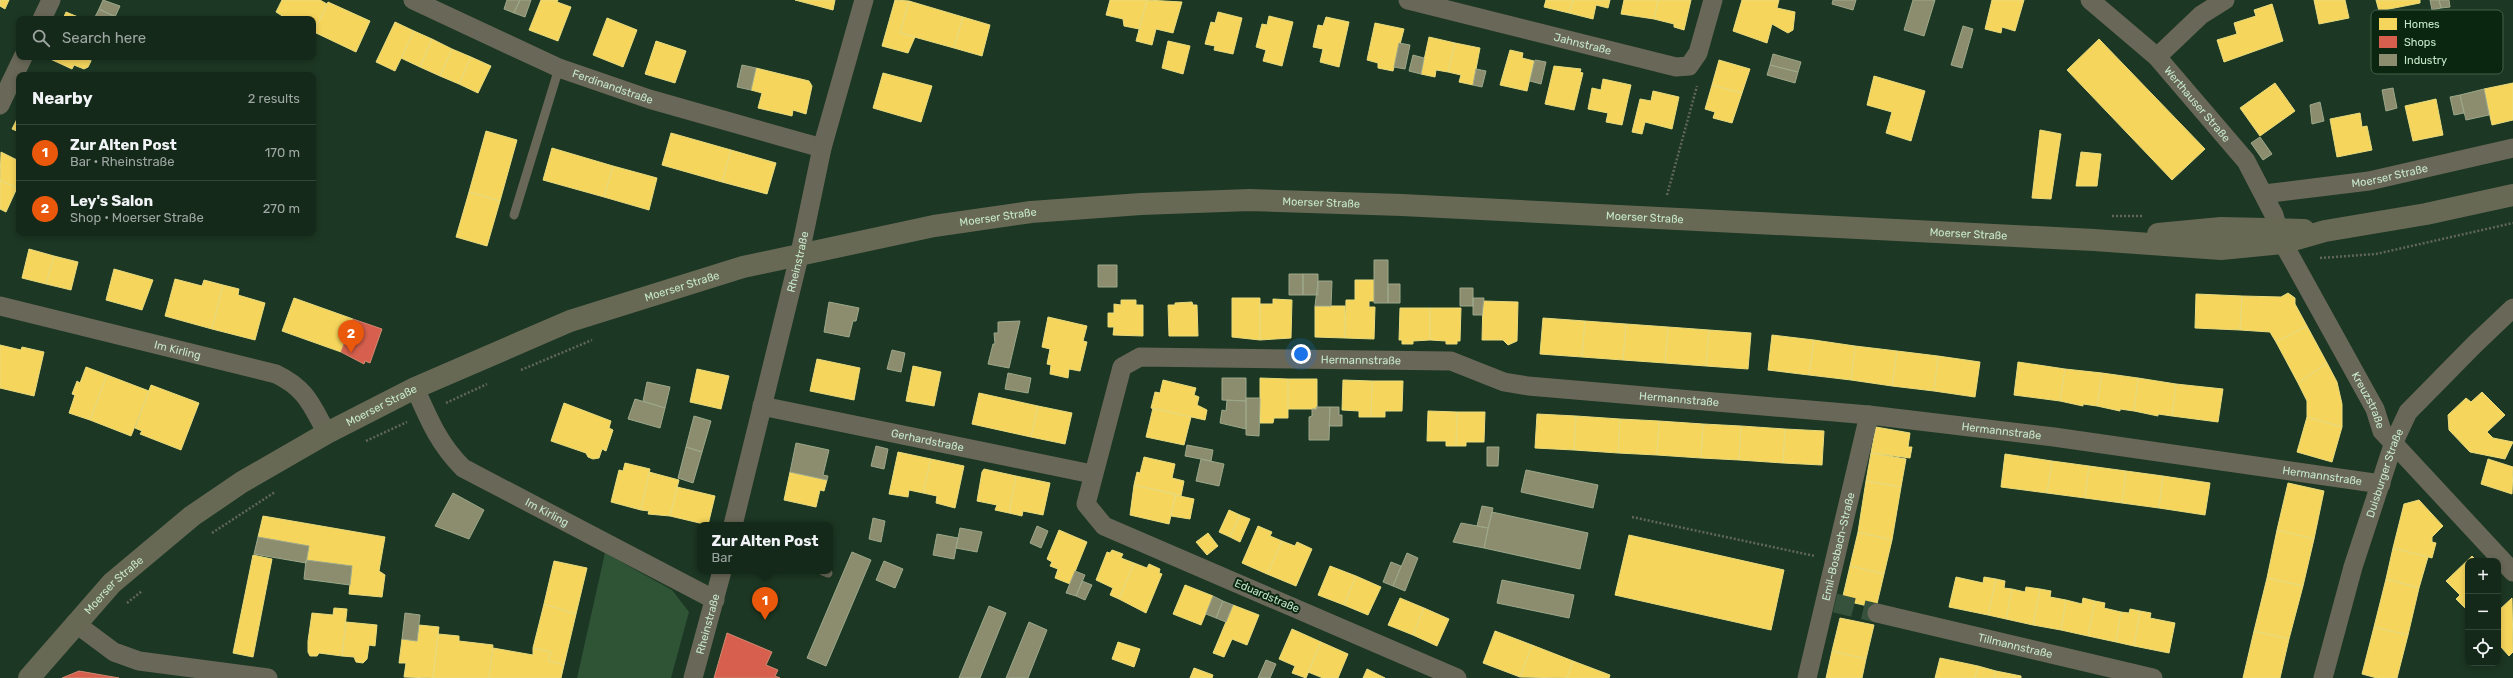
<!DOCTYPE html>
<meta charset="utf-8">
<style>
:root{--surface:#15291a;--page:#1e3123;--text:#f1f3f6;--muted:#9da6a2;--line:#344539;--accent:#ea580c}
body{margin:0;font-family:Rubik,sans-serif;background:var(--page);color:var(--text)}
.controls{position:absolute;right:12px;bottom:12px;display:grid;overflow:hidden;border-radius:8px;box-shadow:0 2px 6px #0003}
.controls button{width:36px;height:36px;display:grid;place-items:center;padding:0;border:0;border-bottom:1px solid var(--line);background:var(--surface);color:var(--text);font:20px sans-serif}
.you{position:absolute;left:1301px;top:354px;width:14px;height:14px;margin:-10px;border:3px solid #fff;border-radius:50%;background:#1a73e8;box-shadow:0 0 0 6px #1a73e833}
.badge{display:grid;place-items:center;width:26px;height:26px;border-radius:50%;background:var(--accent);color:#fff;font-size:13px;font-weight:700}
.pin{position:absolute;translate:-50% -33px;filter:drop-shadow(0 1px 2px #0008)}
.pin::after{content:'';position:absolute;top:21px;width:14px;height:12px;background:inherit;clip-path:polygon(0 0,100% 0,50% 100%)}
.popup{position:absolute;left:697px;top:522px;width:136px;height:52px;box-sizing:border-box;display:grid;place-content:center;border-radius:8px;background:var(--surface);filter:drop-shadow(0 1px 3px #0005);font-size:13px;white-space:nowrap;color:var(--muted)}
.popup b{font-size:15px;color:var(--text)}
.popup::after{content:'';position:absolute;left:50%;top:100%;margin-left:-8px;border:8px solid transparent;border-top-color:var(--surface)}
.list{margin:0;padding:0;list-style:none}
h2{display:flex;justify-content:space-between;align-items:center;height:52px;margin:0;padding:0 16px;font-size:17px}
h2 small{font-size:13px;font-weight:400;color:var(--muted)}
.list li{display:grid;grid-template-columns:26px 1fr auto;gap:12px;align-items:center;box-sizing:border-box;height:56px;padding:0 16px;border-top:1px solid var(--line)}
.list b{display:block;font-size:15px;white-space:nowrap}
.list p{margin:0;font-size:13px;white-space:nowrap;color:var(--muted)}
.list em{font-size:13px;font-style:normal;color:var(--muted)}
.icon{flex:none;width:22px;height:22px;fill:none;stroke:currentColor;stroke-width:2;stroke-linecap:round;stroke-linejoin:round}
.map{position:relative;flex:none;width:2513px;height:678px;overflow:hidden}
.search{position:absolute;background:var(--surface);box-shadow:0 2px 6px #0003;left:16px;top:16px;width:300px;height:44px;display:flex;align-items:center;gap:10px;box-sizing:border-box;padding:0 14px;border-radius:8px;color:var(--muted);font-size:15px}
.panel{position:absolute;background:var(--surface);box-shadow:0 2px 6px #0003;left:16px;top:72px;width:300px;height:164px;border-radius:8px}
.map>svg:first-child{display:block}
.green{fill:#2e5435}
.homes{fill:#f6d55c;stroke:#e8db7d}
.shops{fill:#d6604d;stroke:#d18972}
.industry{fill:#8c8c6e;stroke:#9da88a}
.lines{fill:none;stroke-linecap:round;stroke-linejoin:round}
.minor-tunnel{stroke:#36523c;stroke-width:19;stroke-dasharray:19 10;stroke-linecap:butt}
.path{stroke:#626759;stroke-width:2.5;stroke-dasharray:2 2;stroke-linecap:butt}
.service{stroke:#696757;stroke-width:9}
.minor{stroke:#696757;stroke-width:19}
.secondary{stroke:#676955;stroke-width:22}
.labels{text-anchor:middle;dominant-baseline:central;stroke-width:4;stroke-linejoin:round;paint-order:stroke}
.street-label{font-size:11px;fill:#c6e8ca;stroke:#0a2610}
.key{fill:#0a2610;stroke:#426048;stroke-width:1}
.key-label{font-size:11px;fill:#c6e8ca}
</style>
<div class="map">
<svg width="2513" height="678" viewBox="0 0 2513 678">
<rect width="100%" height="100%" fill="#1c3723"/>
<path class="green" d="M605,553L672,590L689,612L671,678H577Z"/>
<path class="homes" d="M0,0H9L5,9L0,6Z
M282,0H320L327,4L315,30L313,29V19H287L276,12Z
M541,0H558L557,2L571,7L558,41L529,30Z
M795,0H835L833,10Z
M895,0L909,1L900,33L915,37L908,53L882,46Z
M1110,0H1147L1139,29L1124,26L1123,19L1106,15Z
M1147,0L1182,2L1173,33L1156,29L1152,45L1136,41Z
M1546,0H1573L1569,13L1544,7Z
M1573,0H1610L1608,8L1596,5L1593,19L1569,13Z
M1624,0H1658L1654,19L1621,14Z
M1658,0H1691L1684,30L1674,27V24L1654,19Z
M1742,0H1779L1777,8L1795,12L1793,30L1788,33L1772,24L1767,43L1733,31Z
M1992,0H2024L2015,31L2002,27L2001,33L1985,29Z
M2314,0H2345L2349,18L2319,24Z
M2376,0H2420V3L2379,11Z
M909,1L963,17L954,48L900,33Z
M328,2L370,21L356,52L314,32Z
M2272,4L2283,41L2224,62L2217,40L2237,34L2234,23L2256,16L2254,10Z
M66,12L83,19H63Z
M1218,12L1242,18L1233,54L1214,50L1215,46L1205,44L1211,22L1215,23Z
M1269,16L1293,22L1282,66L1263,61L1266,50L1256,47L1262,24L1267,25Z
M963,17L990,25L982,56L954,48Z
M1326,17L1349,22L1339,67L1320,62L1323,49L1313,47L1318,25L1323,26Z
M607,18L637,30L623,67L593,55Z
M395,22L414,31L395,71L376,62Z
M1375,23L1404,29L1393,71L1378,68V63L1367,60Z
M414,31L432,39L420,67L401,58Z
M1429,37L1455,43L1448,72L1436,70L1435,77L1421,74Z
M432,39L452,49L440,76L420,67Z
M2099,39L2205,149L2172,180L2067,70Z
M656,41L686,51L675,83L645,74Z
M1168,41L1190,46L1183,74L1162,68Z
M1455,43L1480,48L1473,85L1459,82L1461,75L1448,72Z
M452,49L471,57L459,84L440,76Z
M1510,50L1523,53L1522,58L1534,61L1527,91L1500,85Z
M46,57H90L91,61L88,67L84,69L74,65L72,69Z
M471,57L491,66L478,93L459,84Z
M1719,60L1750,69L1742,93L1712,85Z
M1554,66L1581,69L1580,72L1583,73L1574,110L1545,104Z
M756,68L809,81L812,86L806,114L793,110L792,116L758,108L762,93L751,90Z
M883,73L932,86L921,122L873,108Z
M1874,76L1925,91L1911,141L1886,133L1892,112L1867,105Z
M1603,79L1631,85L1622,125L1606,122L1608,113L1588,109L1592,88L1601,90Z
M2275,83L2295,111L2260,136L2240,108Z
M2513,83V120L2492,125L2484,89Z
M1712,85L1742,93L1732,123L1713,118L1715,112L1705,109Z
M1653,91L1679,97L1672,129L1645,122L1642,134L1632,132L1640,99L1651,101Z
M2436,99L2443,135L2413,141L2405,106Z
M2360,113L2362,127L2367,126L2372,150L2337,157L2330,119Z
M19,115V132L12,129Z
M2040,130L2061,134L2051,199L2032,198Z
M486,131L517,140L500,201L469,192Z
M671,133L731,150L722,182L662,165Z
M552,148L613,166L604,197L543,180Z
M731,150L776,163L767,194L722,182Z
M1,152L19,161L17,188L0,180Z
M2081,152L2101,154L2097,186H2076Z
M613,166L657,178L649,210L604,197Z
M0,180L17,188L6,212L0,209Z
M469,192L500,201L487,246L456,237Z
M29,249L54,256L46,284L22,278Z
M54,256L78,262L71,290L46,284Z
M114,269L153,280L142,310L106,300Z
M175,279L202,286L204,280L223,285L212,329L165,316Z
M1355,280H1375V301H1369V307H1375L1374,339L1345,338L1346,300H1355Z
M223,285L239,289L238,295L265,303L255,340L212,329Z
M2288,293L2295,298V304L2307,326L2276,342L2270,332L2240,330L2242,296L2281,297Z
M2196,294L2242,296L2240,330L2195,328Z
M294,298L353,319L341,352L282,331Z
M1232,298H1260V340L1232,337Z
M1273,299L1292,300L1291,338L1260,340V304H1273Z
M1121,300H1136V305H1143V336L1113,335L1114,327H1108V313H1114V304L1121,305Z
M1483,301L1518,302L1517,341L1508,345L1503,340H1482Z
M1192,302L1193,305H1197L1198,336H1169L1168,305H1175V303Z
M1315,306H1345V338L1315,337Z
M1400,308H1430V340L1413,341V344H1402V340H1399Z
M1430,308H1461L1460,341H1457V344H1446V341L1430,340Z
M1048,317L1087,326L1083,341L1087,342L1080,371L1069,369L1068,378L1050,374L1051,365L1047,364L1050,349L1042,347Z
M1543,318L1585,321L1582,357L1540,354Z
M1585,321L1626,324L1623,360L1582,357Z
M1626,324L1668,327L1665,363L1623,360Z
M2307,326L2327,363L2298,383L2276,342Z
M1668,327L1709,330L1706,366L1665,363Z
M1709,330L1751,333L1748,369L1706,366Z
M1772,335L1814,340L1809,375L1768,370Z
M1814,340L1855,346L1851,380L1809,375Z
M0,345L21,350L22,347L44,352L34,396L0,388Z
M1855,346L1897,351L1892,386L1851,380Z
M1897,351L1938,356L1934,391L1892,386Z
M1938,356L1980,362L1975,397L1934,391Z
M817,359L860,368L854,400L810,391Z
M2018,362L2065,369L2060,401L2014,395Z
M2327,363L2337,382L2342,404V427L2307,417V401L2298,383Z
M913,366L941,372L934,406L906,401Z
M86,367L107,375L90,420L69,413L75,395L72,394L77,381L80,383Z
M697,369L729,376L721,409L690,402Z
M2065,369L2102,373L2097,406L2083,404V406L2060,401Z
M2102,373L2138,378L2134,411L2120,409V411L2097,406Z
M107,375L149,391L131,436L90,420Z
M1260,378L1288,379V418H1274L1273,423H1260Z
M2138,378L2176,384L2172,416L2158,414V416L2134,411Z
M1288,379H1317V409H1288Z
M1163,380L1196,388L1194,395L1199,397L1197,405L1207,410L1205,420L1151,408L1155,392L1160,393Z
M1343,380L1372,381L1371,417H1359V411L1342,410Z
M1372,381H1403L1402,411H1385V417H1371Z
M2176,384L2223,389L2218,422L2172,416Z
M151,385L199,403L181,450L140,434L142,431L135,428Z
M2482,392L2505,415L2487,432L2493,438L2513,442L2505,459L2470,452L2449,430L2448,415L2466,398L2471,402Z
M979,393L1038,406L1031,437L972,424Z
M564,403L611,421L609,428L613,430L606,451L602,449L599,458L593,459L588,457L586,453L551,441Z
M1038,406L1072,413L1065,444L1031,437Z
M1153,408L1191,417L1184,445L1146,437Z
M1428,411L1457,412L1456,446H1446V441H1427Z
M1457,412H1485L1484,442H1466V446H1456Z
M1537,414L1576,416L1574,450L1535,448Z
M1576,416L1620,419L1618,453L1574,450Z
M2307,417L2342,427L2332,462L2297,452Z
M1620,419L1659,421L1657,455L1618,453Z
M1659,421L1703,424L1701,458L1657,455Z
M1703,424L1741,426L1739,460L1701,458Z
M1741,426L1785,429L1783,463L1739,460Z
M1876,427L1910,433L1908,447H1912L1910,458L1871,453Z
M1785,429L1824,431L1822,465L1783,463Z
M898,452L931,459L923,493L909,490L908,497L889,494Z
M1871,453L1906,459L1901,487L1866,481Z
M2005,454L2052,461L2047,493L2001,487Z
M1144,457L1175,464L1172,478L1184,481L1181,496L1134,485L1137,472L1140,473Z
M931,459L964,466L955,508L936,503L937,496L923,493Z
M2488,459L2513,467L2512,494L2481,484Z
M2052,461L2089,466L2085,498L2047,493Z
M625,463L650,469L641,510L611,502L619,470L623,471Z
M2089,466L2126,471L2122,503L2085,498Z
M984,469L1016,476L1009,513L995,510L997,505L977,501L982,472Z
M2126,471L2163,476L2159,508L2122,503Z
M649,472L679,480L670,516L648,514L649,511L641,510Z
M790,472L827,480L824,491L820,490L816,507L784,500Z
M1016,476L1050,483L1043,515L1023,511L1022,516L1009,513Z
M2163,476L2210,483L2205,515L2159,508Z
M1866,481L1901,487L1892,540L1858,532Z
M2288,483L2324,491L2314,539L2277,530Z
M1134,485L1176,494L1169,524L1130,515Z
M677,487L715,496L708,525L670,516Z
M1175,495L1194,499L1190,519L1171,516Z
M2419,500L2443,526L2432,537V542L2436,543L2432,558L2393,548L2404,504Z
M1229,510L1240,515L1230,537L1219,532Z
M1240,515L1250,519L1240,542L1230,537Z
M263,516L385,537L379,571L385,575L382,597L349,594L352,566L306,560L309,546L258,537Z
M1258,526L1272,532L1270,536L1282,541L1267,574L1242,563Z
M1059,530L1087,542L1070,584L1055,578L1058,569L1050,566L1052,562L1047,559Z
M2277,530L2314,539L2303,586L2267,578Z
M1858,532L1892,540L1884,574L1850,566Z
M1208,533L1218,546L1207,555L1196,542Z
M1629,535L1784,570L1771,630L1615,595Z
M1282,541L1295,546L1297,542L1312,549L1296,586L1267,574Z
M2393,548L2428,557L2419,588L2386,579Z
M1112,550L1123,554L1121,558L1134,563L1119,599L1110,595L1113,588L1096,580L1107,552L1110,553Z
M253,555L272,559L253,657L233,653Z
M2472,556L2477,561H2468L2466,609L2456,599L2460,595L2446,581Z
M554,561L587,568L576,614L544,604Z
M1134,563L1147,568L1149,564L1160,569L1159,573L1162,574L1146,613L1119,599Z
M1330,566L1356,576L1344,605L1318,595Z
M1850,566L1884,574L1876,608L1842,600Z
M1356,576L1381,587L1368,615L1344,605Z
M1956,577L1983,583L1984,577L1996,579L1988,615L1949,607Z
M2267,578L2303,586L2289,639L2254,631Z
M1996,579L2005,581L2004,588L2012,589L2006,619L1988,615Z
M2386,579L2419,588L2408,635L2374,627Z
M1185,585L1213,596L1201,625L1173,614Z
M2026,587L2040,589L2033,625L2006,619L2012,589L2025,592Z
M2040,589L2051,591L2050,597L2066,600L2061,630L2033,625Z
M1400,598L1424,608L1413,635L1388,625Z
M2083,598L2095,601L2088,636L2061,630L2066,600L2082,604Z
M2512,598L2513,652L2509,656L2501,647L2498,649V611Z
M2095,601L2105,603L2104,608L2121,612L2116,642L2088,636Z
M544,604L576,614L564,665L548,661L551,652L533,648Z
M1233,605L1259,615L1247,645L1232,639L1224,657L1213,653Z
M334,608L347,609L342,656L319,653L317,656H310L308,652V641L312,613L333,615Z
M1424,608L1449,619L1437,646L1413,635Z
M2130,609L2140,611L2134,646L2116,642L2121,612L2129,613Z
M2140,611L2151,613L2150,618L2175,623L2169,653L2134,646Z
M1840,618L1874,625L1866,659L1832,651Z
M346,622L377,625L375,646L369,645L367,659L363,663L356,662L354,657L342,656Z
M419,625L439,627L433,678L404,677L406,663H399L402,639L417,641Z
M2374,627L2408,635L2397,678H2377L2362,674Z
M1292,629L1321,642L1306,678L1292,673L1295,666L1279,659Z
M1495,631L1532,645L1520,677L1483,663Z
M2254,631L2289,639L2280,678H2243Z
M438,634L459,636V641L493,645L489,678H433Z
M1118,642L1140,649L1134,667L1112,659Z
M1321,642L1348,654L1338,678H1323L1308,672Z
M1532,645L1573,661L1567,678L1520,677Z
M493,648L533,655V648L551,652L548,661L564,665L561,678H489Z
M1832,651L1866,659L1862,678H1826Z
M1940,658L1978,666L1975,678H1935Z
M1573,661L1610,675L1609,678H1567Z
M1978,666L1996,671L1994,678H1975Z
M1194,668L1213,675L1212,678H1190Z
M1367,669L1385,678H1363Z
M1996,671L2021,676V678H1994Z"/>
<path class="shops" d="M353,319L382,329L370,363L365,361L364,364L341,352Z
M727,633L772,652L766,665L778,670L775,676L780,678H714Z
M79,671L119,678H62Z"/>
<path class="industry" d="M103,0L120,6L115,17L99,9Z
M507,0H520L514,13L504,9Z
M520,0H531L525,17L514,13Z
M1833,0H1856L1853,10L1832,4Z
M1913,0H1935L1924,36L1904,30Z
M2430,0H2439L2441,8L2432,10Z
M2439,0H2449L2450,7L2441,8Z
M99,9L119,18V19H94Z
M1963,26L1973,29L1962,68L1951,65Z
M1399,43L1410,45L1405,69L1394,67Z
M1773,54L1801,62L1798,72L1770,65Z
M1413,55L1424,58L1421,74L1409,71Z
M1535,60L1546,62L1541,84L1530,81Z
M742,65L756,68L751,90L737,87Z
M1770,65L1798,72L1795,83L1767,75Z
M1476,69L1486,71L1482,87L1473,85Z
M2393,88L2397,108L2386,111L2382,90Z
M2484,89L2489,115L2466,120L2460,95Z
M2460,95L2464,113L2454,115L2450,97Z
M2320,102L2324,121L2312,124L2310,105Z
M2260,137L2272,154L2263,160L2251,143Z
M1374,260H1388V303H1374Z
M1098,265H1117V287H1098Z
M1289,274H1303V295H1289Z
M1303,274H1318V295H1303Z
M1318,281H1332L1331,306H1315Z
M1388,284H1400V303H1388Z
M1460,288H1473V306H1460Z
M1473,298H1484L1482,315H1473Z
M829,302L859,308L856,321H853L849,337L824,332Z
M1020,321L1009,368L988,364L993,344H995L994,333H998V322Z
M892,350L905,353L901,372L887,369Z
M1008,373L1031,378L1028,393L1005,389Z
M1222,378H1246V401L1222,400Z
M647,382L670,387L665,408L643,401Z
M1246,398H1260L1259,436L1246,435Z
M635,399L665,408L660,428L628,419Z
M1227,400L1246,401V429L1220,423L1222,410L1226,411Z
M1316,407H1330L1329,440H1309V417L1312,416V409H1317Z
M1330,407H1339V415H1342V426H1329Z
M694,416L711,421L702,452L686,447Z
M796,443L829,450L823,475L828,476L827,480L790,472Z
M1187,445L1213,450L1211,461L1185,456Z
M876,446L888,449L884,469L871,466Z
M686,447L702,452L693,483L678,478Z
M1487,447H1499L1498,466H1487Z
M1201,459L1224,464L1219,486L1196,481Z
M1526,470L1598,485L1593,508L1521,492Z
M453,493L484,510L469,539L435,526Z
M1482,506L1493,508L1488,528L1477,526Z
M1492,512L1588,533L1580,569L1484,548Z
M873,518L885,521L881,542L869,539Z
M1461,523L1488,528L1484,548L1453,542Z
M1037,526L1048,531L1041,548L1030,543Z
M960,528L982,532L977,552L956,548Z
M937,534L958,538L954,559L933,555Z
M258,537L309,546L306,563L254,554Z
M852,552L871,560L826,666L807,658Z
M1407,553L1418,558L1405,591L1393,586Z
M306,560L352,566L350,585L304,579Z
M884,561L903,569L895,588L876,580Z
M1391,562L1401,566L1393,586L1383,582Z
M1075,571L1085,575L1076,596L1066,593Z
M1502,580L1574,595L1569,618L1497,603Z
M1082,581L1092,585L1085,600L1076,596Z
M1213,596L1223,601L1216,618L1206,614Z
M1223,601L1233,605L1226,622L1216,618Z
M989,606L1006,613L980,678H959Z
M405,613L420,615L417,641L402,639Z
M1029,622L1047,630L1028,678H1006Z
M1266,660L1276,664L1270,678H1258Z"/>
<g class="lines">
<path class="minor-tunnel" d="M1835,603L1877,613"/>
<path class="path" d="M1667,195L1697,86
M2112,216H2143
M2320,258L2376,254L2513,223
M521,370L592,340
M446,403L487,384
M366,441L407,422
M1632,517L1815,556
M212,533L275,492
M127,603L142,591"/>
<path class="service" d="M514,215L559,68
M823,571L828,573"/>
<g class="minor">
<path id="s1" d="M413,0L559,68L649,99L822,148"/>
<path id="s2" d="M1408,0L1676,67L1689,66L1698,53L1713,0"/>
<path id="s3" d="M2090,0L2157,57L2246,161L2274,215L2278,229"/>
<path d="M42,19L51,0"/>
<path d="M2157,57L2201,15L2225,0"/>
<path d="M0,105L23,57"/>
<path id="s4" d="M2264,194L2369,181L2513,148"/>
<path id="s5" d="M2283,243L2375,409L2382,431L2513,572"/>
<path id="s6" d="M0,306L276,374C307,389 311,405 327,433"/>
<path id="s7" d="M415,388C429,420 439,444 463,468L715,600"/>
<path id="s8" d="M762,406L1092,474"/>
<path id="s9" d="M733,525L800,253L822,148L864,0"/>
<path id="s10" d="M1877,613L2153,678"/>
<path d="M75,623L114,652L139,661L268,678"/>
<path id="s11" d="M693,678L722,571"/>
<path id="s12" d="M1457,678L1104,526L1086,504L1122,367L1140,357L1451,361L1504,382L1528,386L1869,415L2054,437L2381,484"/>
<path id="s13" d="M1807,678L1869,415"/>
<path id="s14" d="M2323,678L2353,567L2394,442L2408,412L2475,344L2513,308"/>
</g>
<g class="secondary">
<path d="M2158,234L2221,228L2304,230"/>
<path id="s15" d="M29,678L112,583L192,516L242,482L327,433L415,388L570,321L743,267L934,226L1031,212L1141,204L1250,200L1402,205L2094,240L2221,249L2283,243L2325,231L2426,214L2513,195"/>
</g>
</g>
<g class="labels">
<g class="street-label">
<text stroke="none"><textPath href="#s2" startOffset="180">Jahnstraße</textPath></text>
<text stroke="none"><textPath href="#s1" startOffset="218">Ferdinandstraße</textPath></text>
<text stroke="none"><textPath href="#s3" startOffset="150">Werthauser Straße</textPath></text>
<text stroke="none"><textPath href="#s4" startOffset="127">Moerser Straße</textPath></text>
<text stroke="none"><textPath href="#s15" startOffset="1422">Moerser Straße</textPath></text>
<text stroke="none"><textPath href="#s15" startOffset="1098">Moerser Straße</textPath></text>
<text stroke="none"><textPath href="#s15" startOffset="1746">Moerser Straße</textPath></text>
<text stroke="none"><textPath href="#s15" startOffset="2070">Moerser Straße</textPath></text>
<text stroke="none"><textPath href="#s9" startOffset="271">Rheinstraße</textPath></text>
<text stroke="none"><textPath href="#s15" startOffset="774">Moerser Straße</textPath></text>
<text stroke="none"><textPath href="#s6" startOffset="183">Im Kirling</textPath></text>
<text stroke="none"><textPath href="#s12" startOffset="796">Hermannstraße</textPath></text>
<text stroke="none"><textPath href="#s12" startOffset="1119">Hermannstraße</textPath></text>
<text stroke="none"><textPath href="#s5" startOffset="179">Kreuzstraße</textPath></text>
<text stroke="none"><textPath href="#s15" startOffset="450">Moerser Straße</textPath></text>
<text stroke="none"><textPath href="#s12" startOffset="1443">Hermannstraße</textPath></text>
<text stroke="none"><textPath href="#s8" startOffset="169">Gerhardstraße</textPath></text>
<text stroke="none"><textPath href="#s14" startOffset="214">Duisburger Straße</textPath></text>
<text stroke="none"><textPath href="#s12" startOffset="1767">Hermannstraße</textPath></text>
<text stroke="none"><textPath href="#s7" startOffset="189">Im Kirling</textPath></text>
<text stroke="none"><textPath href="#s13" startOffset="135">Emil-Bosbach-Straße</textPath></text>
<text stroke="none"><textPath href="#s15" startOffset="126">Moerser Straße</textPath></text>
<text transform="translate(1267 596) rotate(23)">Eduardstraße</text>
<text stroke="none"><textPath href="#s11" startOffset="56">Rheinstraße</textPath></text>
<text stroke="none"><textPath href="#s10" startOffset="142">Tillmannstraße</textPath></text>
</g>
</g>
<rect x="2371" y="10" width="132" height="64" rx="6" class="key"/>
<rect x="2379" y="18" width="18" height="12" fill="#f6d55c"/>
<rect x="2379" y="36" width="18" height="12" fill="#d6604d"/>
<rect x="2379" y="54" width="18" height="12" fill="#8c8c6e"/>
<g class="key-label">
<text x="2404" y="28">Homes</text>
<text x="2404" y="46">Shops</text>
<text x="2404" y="64">Industry</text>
</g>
</svg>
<div class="controls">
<button>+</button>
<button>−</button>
<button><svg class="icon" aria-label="locate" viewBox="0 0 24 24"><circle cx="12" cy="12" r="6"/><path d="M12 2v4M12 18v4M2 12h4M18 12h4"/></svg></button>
</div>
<div class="you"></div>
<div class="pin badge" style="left:765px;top:620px">1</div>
<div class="popup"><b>Zur Alten Post</b>Bar</div>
<div class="pin badge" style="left:351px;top:353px">2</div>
<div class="search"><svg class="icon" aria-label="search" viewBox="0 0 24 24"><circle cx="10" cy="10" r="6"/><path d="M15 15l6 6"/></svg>Search here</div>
<section class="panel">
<h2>Nearby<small>2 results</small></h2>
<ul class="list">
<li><span class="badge">1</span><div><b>Zur Alten Post</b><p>Bar · Rheinstraße</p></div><em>170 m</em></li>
<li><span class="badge">2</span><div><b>Ley's Salon</b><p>Shop · Moerser Straße</p></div><em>270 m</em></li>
</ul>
</section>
</div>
